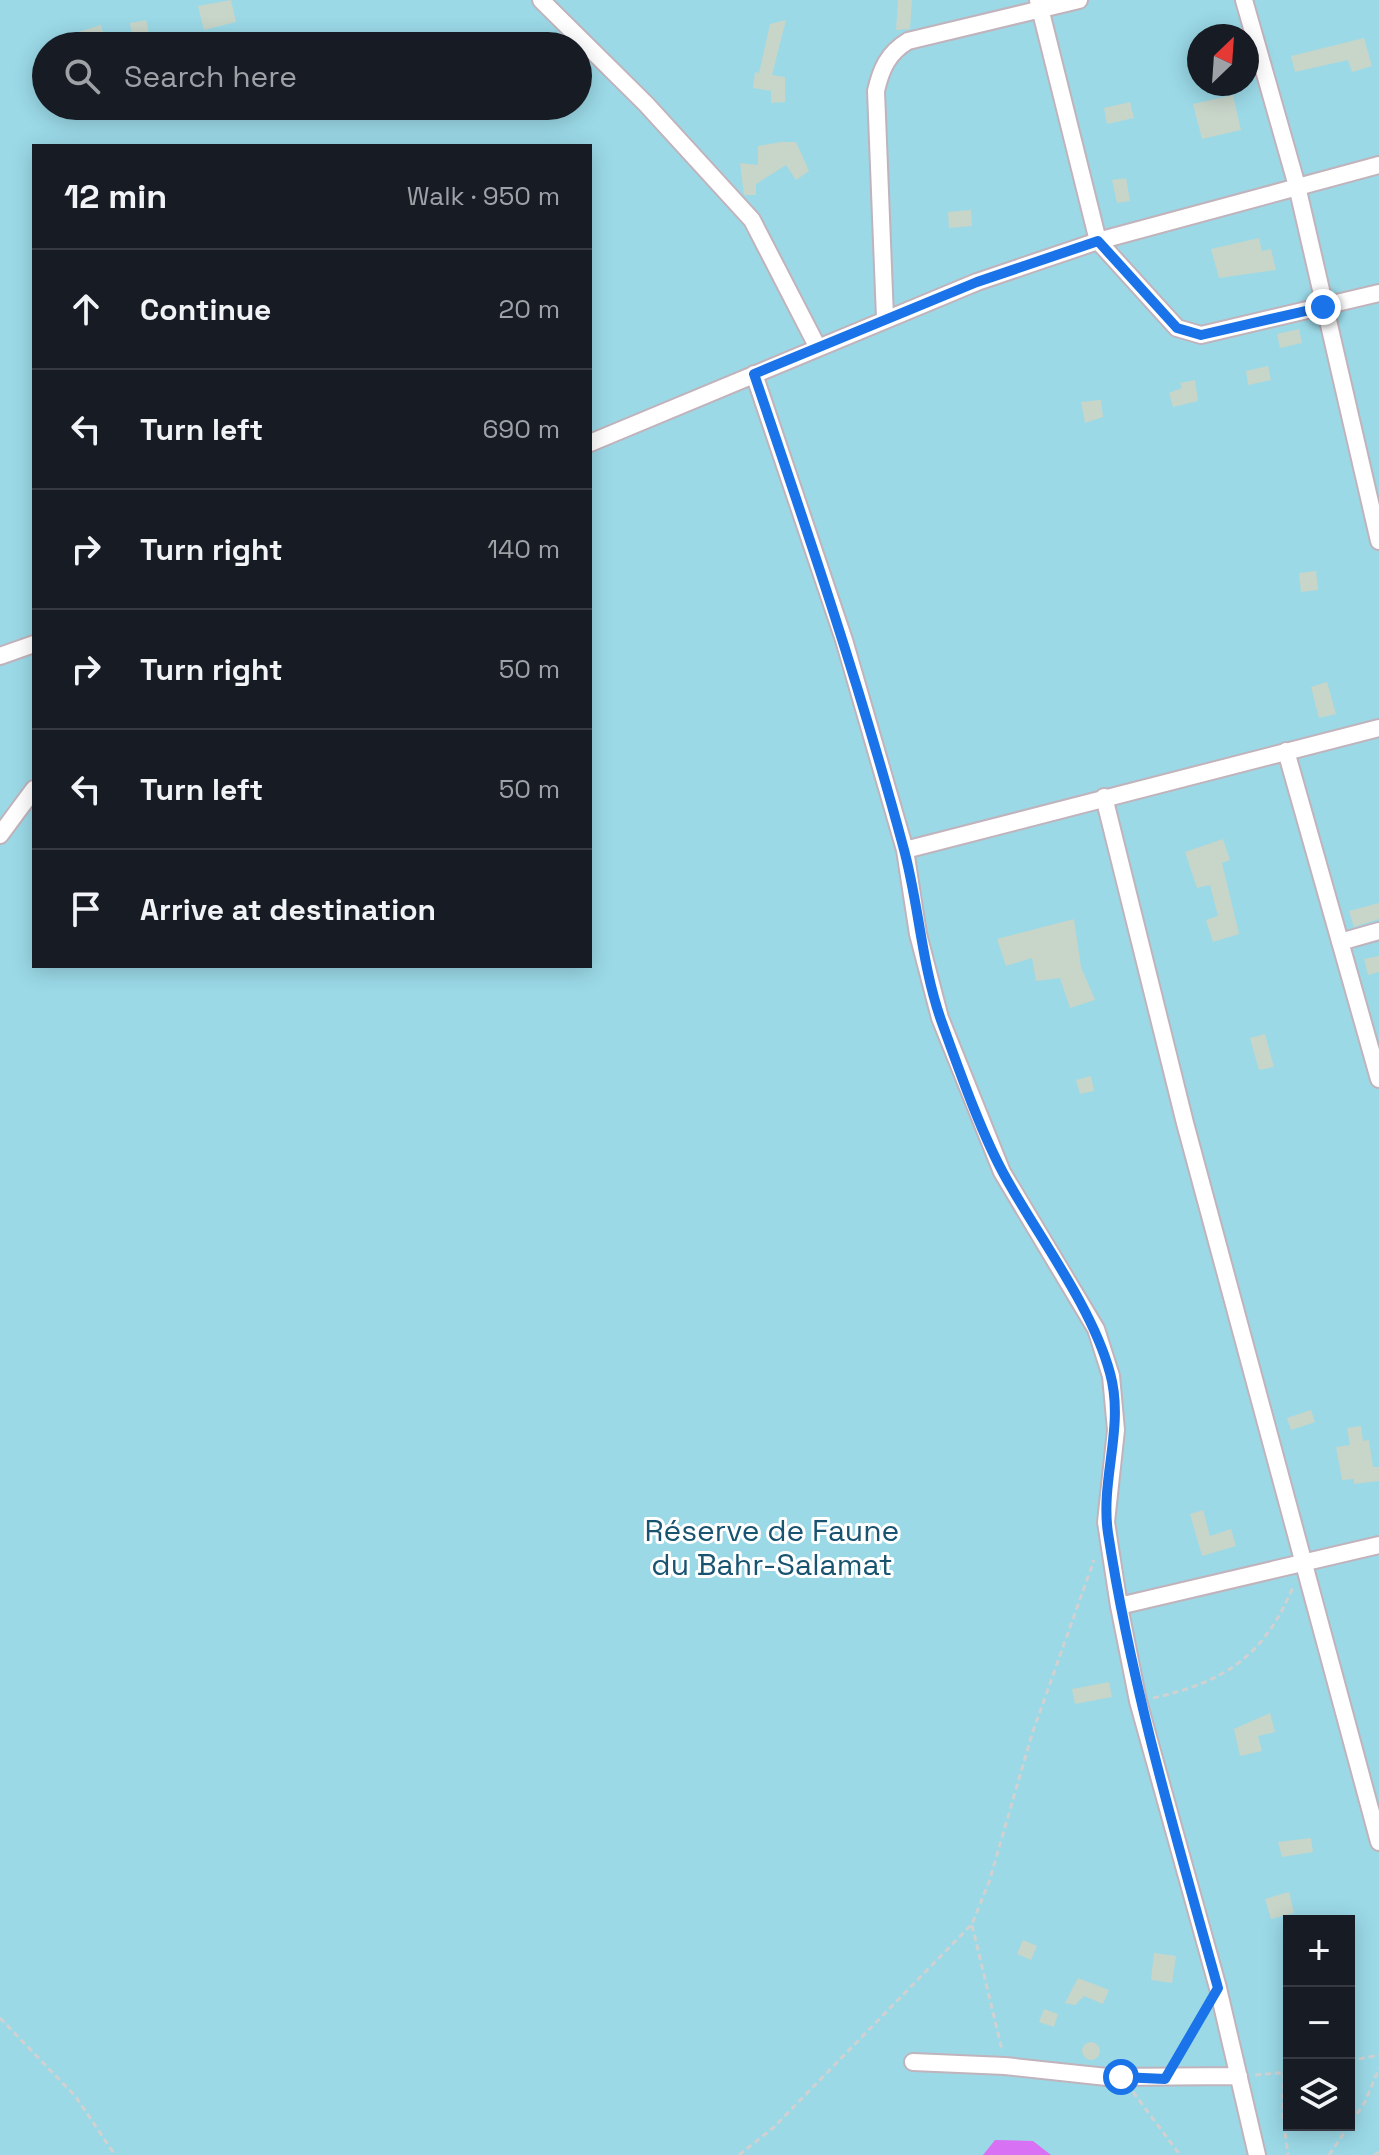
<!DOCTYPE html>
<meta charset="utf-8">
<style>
:root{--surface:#171b24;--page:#242831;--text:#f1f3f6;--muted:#9ea1a6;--line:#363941}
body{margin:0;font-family:"Space Grotesk",sans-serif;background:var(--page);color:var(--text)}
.controls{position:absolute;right:24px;bottom:24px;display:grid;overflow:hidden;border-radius:0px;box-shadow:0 4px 20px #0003}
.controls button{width:72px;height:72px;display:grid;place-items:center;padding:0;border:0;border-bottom:2px solid var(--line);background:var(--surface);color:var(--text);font:40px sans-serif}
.compass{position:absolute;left:1187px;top:24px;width:72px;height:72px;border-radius:50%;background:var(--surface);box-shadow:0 4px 20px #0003;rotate:25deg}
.stop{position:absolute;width:24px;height:24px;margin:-18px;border:6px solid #1a73e8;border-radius:50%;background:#fff}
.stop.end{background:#1a73e8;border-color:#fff;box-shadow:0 2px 8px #0008}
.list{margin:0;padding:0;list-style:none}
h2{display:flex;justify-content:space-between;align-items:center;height:104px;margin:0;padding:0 32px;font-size:34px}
h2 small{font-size:26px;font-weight:400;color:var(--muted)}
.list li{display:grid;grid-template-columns:52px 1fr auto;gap:24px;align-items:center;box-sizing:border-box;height:120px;padding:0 32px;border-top:2px solid var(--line)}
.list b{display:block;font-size:30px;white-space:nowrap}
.list em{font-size:26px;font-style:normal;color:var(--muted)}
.icon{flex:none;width:44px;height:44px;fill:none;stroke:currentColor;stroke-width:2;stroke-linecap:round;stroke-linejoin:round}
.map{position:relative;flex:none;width:1379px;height:2155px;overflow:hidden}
.search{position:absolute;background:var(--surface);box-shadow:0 4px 20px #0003;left:32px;top:32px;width:560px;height:88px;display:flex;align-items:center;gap:20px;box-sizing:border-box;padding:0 28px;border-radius:44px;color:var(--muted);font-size:30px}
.panel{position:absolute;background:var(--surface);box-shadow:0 4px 20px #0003;left:32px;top:144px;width:560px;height:824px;border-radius:0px}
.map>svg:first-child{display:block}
.green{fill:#9bd9e7;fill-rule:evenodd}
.water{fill:#d871f3}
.building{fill:#c8d5c9}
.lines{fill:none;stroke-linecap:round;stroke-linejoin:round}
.street-casing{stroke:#c1b3bc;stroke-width:20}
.path{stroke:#d1d1d1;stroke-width:3;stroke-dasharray:6 4;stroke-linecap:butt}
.street{stroke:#fff;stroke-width:16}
.route{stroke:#1a73e8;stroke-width:10}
.labels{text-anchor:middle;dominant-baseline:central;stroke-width:6;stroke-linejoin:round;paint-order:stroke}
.park-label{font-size:30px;fill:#185470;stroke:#fff}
</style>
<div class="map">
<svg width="1379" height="2155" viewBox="0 0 1379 2155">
<rect width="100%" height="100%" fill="#e0efe1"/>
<path class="green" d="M0,0H1379V2155H0ZM1199,36H1247V84H1199ZM46,46H578V106H46ZM34,146H590V966H34ZM1289,1921H1349V2125H1289Z"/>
<path class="water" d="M995,2140L1033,2141L1051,2155H983Z"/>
<path class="building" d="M231,0L236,22L204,30L198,6Z
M898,0H912L910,29L896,30Z
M146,20L150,39L133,42L130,23Z
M786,20L772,75L785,77V102L771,103V91L753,88L755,72L759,73L770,24Z
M101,25L107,46H82L78,32Z
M1364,38L1372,66L1352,72L1348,60L1295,72L1291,56Z
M1233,95L1241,130L1202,139L1193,104Z
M1130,102L1134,118L1107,124L1104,108Z
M781,142H796L809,171L796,180L786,165L756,184V195H744L740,163L758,165V146Z
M1126,178L1130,201L1117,203L1112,180Z
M971,210L972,226L949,228L948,212Z
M1259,238L1262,251L1271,249L1276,270L1219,278L1211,249Z
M1299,329L1302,343L1280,348L1277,334Z
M1268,366L1271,380L1248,385L1246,371Z
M1195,380L1198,401L1173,407L1169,393L1182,388L1180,383Z
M1101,400L1103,417L1085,423L1081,402Z
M1316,571L1318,590L1301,592L1299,573Z
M1327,682L1336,714L1319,718L1311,687Z
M1223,839L1230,860L1222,863L1239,934L1213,942L1206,920L1218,916L1210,885L1197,888L1185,852Z
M1379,903V919L1354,927L1349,911Z
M1074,919L1081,967L1095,1000L1070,1008L1060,978L1036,981L1032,958L1006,966L997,939Z
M1379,956V972L1368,975L1364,959Z
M1265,1034L1274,1067L1259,1070L1250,1038Z
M1091,1076L1094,1091L1080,1094L1076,1080Z
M1311,1410L1315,1422L1291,1430L1287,1418Z
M1361,1426L1363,1441L1369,1440L1373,1467H1379V1481L1354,1484V1479L1342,1480L1336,1447L1350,1445L1347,1428Z
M1203,1510L1210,1536L1231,1529L1236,1546L1202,1556L1190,1514Z
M1109,1682L1112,1697L1075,1704L1072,1689Z
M1270,1713L1275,1732L1258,1736L1262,1751L1240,1756L1234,1729Z
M1311,1838L1313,1852L1282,1857L1278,1842Z
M1289,1892L1294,1913L1271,1919L1265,1899Z
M1023,1940L1037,1946L1031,1960L1017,1954Z
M1154,1953L1176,1956L1172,1983L1151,1980Z
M1078,1978L1109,1990L1103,2004L1084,1996L1075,2005L1065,2003Z
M1044,2009L1058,2014L1054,2027L1039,2022Z
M1082 2051a9 9 0 1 1 18 0a9 9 0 1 1-18 0Z"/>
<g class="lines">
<g class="street-casing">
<path id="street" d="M541,0L646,104L752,220L817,346
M1038,0L1098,241L1177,328L1201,335L1379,293
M1244,0L1297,186L1379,541
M885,318L876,91C881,69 888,53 908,41L1079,0
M754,374L844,640L905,850L918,934L940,1018L1002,1172L1096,1329L1111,1376L1116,1430L1106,1522L1119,1606
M590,443L977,282L1098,241L1379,165
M0,656L34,644
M1286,751L1379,1079
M1104,797L1185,1123L1379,1842
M0,835L34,789
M905,850L1379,728
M1340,942L1379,931
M913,2062L1005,2066L1107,2077L1239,2076
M1257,2155L1218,1988L1138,1701L1119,1606L1379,1545"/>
</g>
<path class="path" d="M1153,1698C1225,1682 1264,1656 1293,1587
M972,1925L1002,2050
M0,2018L76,2097L115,2155
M1175,2061L1206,2010
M1349,2061L1379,2055
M1284,2073L1283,2116L1288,2155
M1255,2075L1289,2072
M1133,2092L1180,2155
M739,2155L773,2128L972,1924L989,1882L1032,1734L1094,1560
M1329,2155L1365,2102L1379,2068
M1374,2155L1379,2152"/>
<use href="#street" class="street"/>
</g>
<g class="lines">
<path class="route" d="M1121,2077L1165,2079L1218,1988C1176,1837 1132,1689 1108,1533C1100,1479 1125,1427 1110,1373C1092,1307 1040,1239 1006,1178C982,1136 958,1067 941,1020C921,963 919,903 903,846C860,686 807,530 754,374L977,282L1098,241L1177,328L1201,335L1323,307"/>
</g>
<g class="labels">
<g class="park-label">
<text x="772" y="1530">Réserve de Faune<tspan x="772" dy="34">du Bahr-Salamat</tspan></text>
</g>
</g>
</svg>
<div class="controls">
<button>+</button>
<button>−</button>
<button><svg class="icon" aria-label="layers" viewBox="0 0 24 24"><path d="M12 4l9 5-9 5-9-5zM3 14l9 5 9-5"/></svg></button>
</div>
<svg class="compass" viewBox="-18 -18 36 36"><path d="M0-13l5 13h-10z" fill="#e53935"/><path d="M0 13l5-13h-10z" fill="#9ea1a6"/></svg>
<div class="stop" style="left:1121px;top:2077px"></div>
<div class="stop end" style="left:1323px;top:307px"></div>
<div class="search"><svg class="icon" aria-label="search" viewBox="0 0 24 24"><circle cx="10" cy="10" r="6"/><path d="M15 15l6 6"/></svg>Search here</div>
<section class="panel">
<h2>12 min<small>Walk · 950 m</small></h2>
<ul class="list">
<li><svg class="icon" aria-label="ahead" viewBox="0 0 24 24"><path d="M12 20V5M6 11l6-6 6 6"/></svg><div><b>Continue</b></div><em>20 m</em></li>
<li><svg class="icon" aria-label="left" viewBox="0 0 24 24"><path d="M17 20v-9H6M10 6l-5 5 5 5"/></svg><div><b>Turn left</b></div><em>690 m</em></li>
<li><svg class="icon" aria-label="right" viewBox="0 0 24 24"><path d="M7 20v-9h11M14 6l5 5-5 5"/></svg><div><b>Turn right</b></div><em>140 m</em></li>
<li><svg class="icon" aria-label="right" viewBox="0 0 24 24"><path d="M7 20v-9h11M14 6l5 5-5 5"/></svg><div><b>Turn right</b></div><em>50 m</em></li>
<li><svg class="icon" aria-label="left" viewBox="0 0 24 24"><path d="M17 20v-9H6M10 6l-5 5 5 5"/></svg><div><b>Turn left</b></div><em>50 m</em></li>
<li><svg class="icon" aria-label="arrive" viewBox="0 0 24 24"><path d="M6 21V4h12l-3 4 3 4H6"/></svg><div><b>Arrive at destination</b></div></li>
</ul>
</section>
</div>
